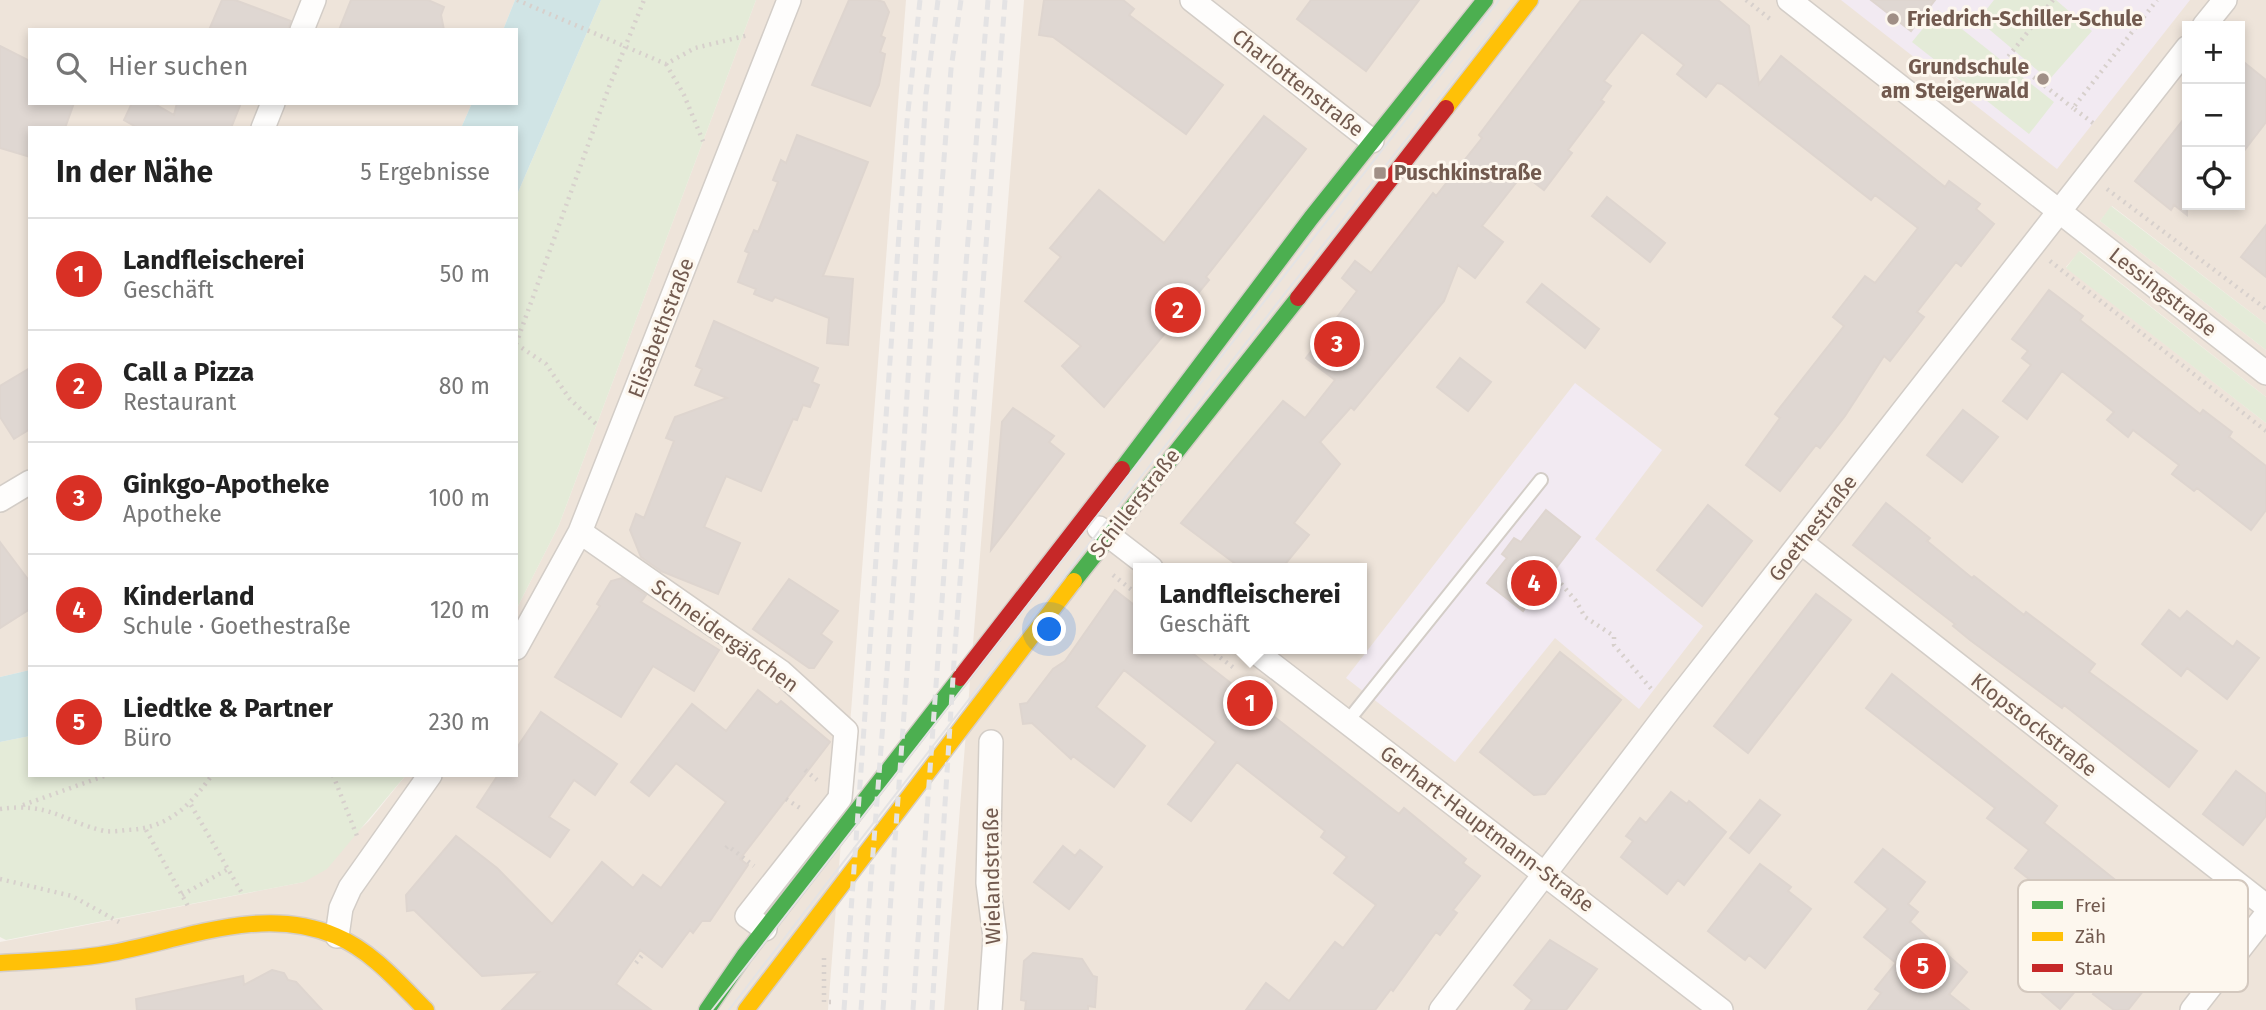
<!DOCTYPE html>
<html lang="de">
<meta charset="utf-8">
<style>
:root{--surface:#fff;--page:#f6f6f6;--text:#222;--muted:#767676;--line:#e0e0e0;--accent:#d93025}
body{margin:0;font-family:"Fira Sans",sans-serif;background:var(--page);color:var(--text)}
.controls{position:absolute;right:21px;top:21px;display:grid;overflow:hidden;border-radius:0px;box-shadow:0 4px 10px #0003}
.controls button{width:63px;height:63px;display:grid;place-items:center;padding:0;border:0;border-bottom:2px solid var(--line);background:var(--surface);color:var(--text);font:35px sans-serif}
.you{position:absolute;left:1050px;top:630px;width:24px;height:24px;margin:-18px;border:5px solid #fff;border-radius:50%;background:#1a73e8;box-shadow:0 0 0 10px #1a73e833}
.badge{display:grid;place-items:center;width:46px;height:46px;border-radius:50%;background:var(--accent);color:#fff;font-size:23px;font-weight:700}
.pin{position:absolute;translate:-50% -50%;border:4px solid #fff;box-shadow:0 2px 7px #0006}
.popup{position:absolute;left:1133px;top:563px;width:234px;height:91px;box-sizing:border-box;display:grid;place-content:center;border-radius:0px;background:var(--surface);filter:drop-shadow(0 2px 5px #0005);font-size:23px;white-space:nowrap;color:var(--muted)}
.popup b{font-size:26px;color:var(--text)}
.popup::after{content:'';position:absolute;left:50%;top:100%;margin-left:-14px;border:14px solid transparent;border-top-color:var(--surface)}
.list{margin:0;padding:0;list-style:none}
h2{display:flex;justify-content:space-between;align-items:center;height:91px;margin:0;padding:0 28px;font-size:30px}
h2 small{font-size:23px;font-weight:400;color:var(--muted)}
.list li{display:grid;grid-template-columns:46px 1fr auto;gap:21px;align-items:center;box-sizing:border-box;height:112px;padding:0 28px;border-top:2px solid var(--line)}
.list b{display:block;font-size:26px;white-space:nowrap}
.list p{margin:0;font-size:23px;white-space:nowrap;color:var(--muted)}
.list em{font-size:23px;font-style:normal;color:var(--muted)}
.icon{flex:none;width:38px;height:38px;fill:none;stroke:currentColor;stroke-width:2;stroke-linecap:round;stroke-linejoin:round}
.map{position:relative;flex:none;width:2266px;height:1010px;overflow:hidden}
.search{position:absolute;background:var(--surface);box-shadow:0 4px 10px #0003;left:28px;top:28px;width:490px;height:77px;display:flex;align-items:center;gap:18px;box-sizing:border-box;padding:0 24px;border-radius:0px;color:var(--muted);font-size:26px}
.panel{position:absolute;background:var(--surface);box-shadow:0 4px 10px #0003;left:28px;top:126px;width:490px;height:651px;border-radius:0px}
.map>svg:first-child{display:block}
.residential{fill:#eee4da;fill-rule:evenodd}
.education{fill:#f2eaf2}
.green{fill:#e4ebd8}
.water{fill:#d0e4e5}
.building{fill:#dfd7d2;stroke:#ded5cf;stroke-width:2}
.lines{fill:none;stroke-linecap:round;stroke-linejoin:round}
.lane-casing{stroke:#d3cdc7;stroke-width:16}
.street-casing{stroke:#d3cdc7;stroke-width:26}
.fast-casing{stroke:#d5cec8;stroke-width:19}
.slow-casing{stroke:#d5cec8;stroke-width:19}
.jam-casing{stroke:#d5cec8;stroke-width:19}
.path{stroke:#d7d0cc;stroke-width:4.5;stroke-dasharray:2 5;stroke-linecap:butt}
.lane{stroke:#fefdfc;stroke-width:12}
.street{stroke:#fefdfc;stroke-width:23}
.fast{stroke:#4caf50;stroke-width:16}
.slow{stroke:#ffc107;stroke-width:16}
.jam{stroke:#c62828;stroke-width:16}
.tram{stroke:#e4e3e4;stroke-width:2}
.rail{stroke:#e4e3e4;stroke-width:5;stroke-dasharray:10 7;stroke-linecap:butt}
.poi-dot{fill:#a08f86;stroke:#fdf7ee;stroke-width:2.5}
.labels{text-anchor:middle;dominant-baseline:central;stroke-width:6;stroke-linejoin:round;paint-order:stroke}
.poi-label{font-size:21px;font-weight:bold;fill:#725a4f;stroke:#fdf7ee;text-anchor:start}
.street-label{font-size:21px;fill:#725a4f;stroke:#fdf7ee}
.key{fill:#fdf7ee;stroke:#d3c8be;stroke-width:2}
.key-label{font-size:19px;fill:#725a4f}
</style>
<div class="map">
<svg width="2266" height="1010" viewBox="0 0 2266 1010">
<rect width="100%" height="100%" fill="#f6f1ec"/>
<path class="residential" d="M0,0H515L503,30H30V103H472L461,128H30V670L0,677Z
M756,0H906L828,1010H0V942L304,882L369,821L406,775H516V610L559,525Z
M1024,0H2266V324L2112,206L2100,221L2266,350V397L2080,251L2066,267L2266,423V1010H944ZM2187,26H2240V205H2187ZM1138,568H1362V649H1138Z"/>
<path class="education" d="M1841,0H2190L2057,169L1970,101L1976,93L1940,65L1933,72Z
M1575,383L1662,450L1595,539L1703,626L1639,709L1555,638L1455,762L1346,678Z"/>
<path class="green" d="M601,0H756L559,525L516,610V197Z
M1994,0H2056L2092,31L2049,80L1978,20Z
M1938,10L2054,102L2029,134L1912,42Z
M2111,206L2266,324V350L2100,221Z
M2079,251L2266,397V423L2066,268Z
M30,736V775H406L327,869L304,882L6,940L0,937V742Z"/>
<path class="water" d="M515,0H601L516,197V128H461L472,103H516V30H503Z
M30,670V736L0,742V677Z"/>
<path class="building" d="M222,0H235L291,21L288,30H209Z
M351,0H428L444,7L441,15L444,30H339Z
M849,0H877L884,2L889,12L881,36L885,38L880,52L885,54L879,85L870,106L812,85Z
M1044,0H1123L1134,9L1129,15L1223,85L1186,134L1053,37L1039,35Z
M1311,0H1419L1366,71L1297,19Z
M1581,0H1718L1749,26L1759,84L1781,56L1945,187L1949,181L1980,204L1976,209L1994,224L1961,266L1956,262L1917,312L1924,317L1890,361L1884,356L1845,416L1820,448L1816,445L1780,491L1746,465L1780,418L1775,414L1844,326L1833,317L1865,276L1875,283L1918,228L1875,195L1871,200L1722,84L1717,83L1706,97L1677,74L1684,65L1642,32L1604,81L1611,86L1601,100L1604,102L1568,150L1572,153L1544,190L1523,174L1482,226L1503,242L1475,278L1458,265L1444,301L1354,410L1351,407L1320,442L1340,464L1294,523L1309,535L1282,568H1241L1181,523L1283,401L1305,418L1335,380L1306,358L1357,291L1342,278L1355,261L1371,273L1433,193L1436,196L1482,138L1479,135Z
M1871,0H1935L1911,31Z
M0,46L30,61V103H74L65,128H30V157L0,148Z
M2240,59L2266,80V122L2240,156Z
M132,103H153L174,115L177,103H241L231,128H138L124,120Z
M2187,115V215L2174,205L2171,210L2135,181Z
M1264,116L1306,149L1206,277L1209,280L1104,407L1062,366L1081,346L1025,301L1061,257L1050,248L1099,190L1164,243Z
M797,135L868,162L823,276L853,279L848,345L827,343L829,318L775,297L772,301L754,294L756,289L738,282L749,253L745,251L754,230L758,232L778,182L773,180L781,160L786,163Z
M1607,197L1665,243L1650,262L1592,216Z
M2266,225V277L2241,257Z
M1542,284L1599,329L1585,348L1527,302Z
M2049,290L2083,316L2080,320L2200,414L2203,410L2232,432L2229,437L2266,466V510L2251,530L2197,488L2194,491L2172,474L2179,465L2133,430L2128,437L2107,420L2114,412L2062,371L2027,419L2003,401L2031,365L2022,358L2028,351L2012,339Z
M714,321L818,368L812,382L819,385L810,407L803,405L797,420L793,419L761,491L726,476L704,527L740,543L718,594L661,571L641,557L630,530L636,514L644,518L674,441L666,438L675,417L727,398L695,385L702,369L696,366Z
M1460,358L1491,382L1468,411L1437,387Z
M30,368V429L14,439L0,417V386Z
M1013,408L1054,436L1049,442L1064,454L991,550L1002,422Z
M1963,410L1998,437L1962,482L1927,455Z
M1886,503L1930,538L1927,541L1972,578L1974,576L2024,615L2026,612L2095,664L2089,672L2197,751L2169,787L2064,705L2062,708L1970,640L1953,626L1955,624L1853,545Z
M1708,505L1752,541L1702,606L1657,570Z
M1546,510L1580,537L1523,611L1487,583L1507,558L1502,554L1514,538L1521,542Z
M0,542L30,582V609L0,628Z
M622,578L646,595L641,602L719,650L694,691L653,666L621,717L555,677L600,606L597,604L611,581Z
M789,579L838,611L821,634L832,642L814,668H809L753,629Z
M1115,590L1138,608V649H1187L1399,814L1404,808L1466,859L1463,863L1480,876L1453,910L1457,913L1440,935L1436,932L1393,991L1391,989L1375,1010H1246L1266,983L1289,1001L1335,942L1343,948L1376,905L1334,873L1347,857L1321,837L1325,831L1237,762L1191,821L1168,804L1216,742L1124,670L1096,707L1145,746L1114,787L1073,756L1071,759L1032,723L1023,724L1020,704L1027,703L1053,669L1065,661Z
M1816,594L1851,620L1748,753L1714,726Z
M2169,610L2180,619L2187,611L2233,647L2237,641L2259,658L2227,699L2187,668L2181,676L2142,644Z
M1560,652L1621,700L1545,794L1534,795L1480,752Z
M1892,674L2057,806L2044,823L2143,902L2146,899L2155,906L2170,885L2206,912L2128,1010H2114L2093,994L2130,946L2075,902L2063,917H2054L2029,897L2038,886L2015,868L2029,850L1987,818L1995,808L1866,708Z
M758,690L777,705L781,701L830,742L740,859L748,865L710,921H702L693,933L690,930L662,967L640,950L616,984L651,1010H502L539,972L482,976L414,910L407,911L406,895L456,836L497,868L552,924L602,862L633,888L643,875L661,888L726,802L676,763L649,796L631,782L692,704L726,731Z
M541,712L617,764L595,795L574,780L549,817L569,830L550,857L477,807L498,775H516V749Z
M2236,771L2266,794V816L2243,845L2203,814Z
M1671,792L1687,804L1689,801L1726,832L1684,885L1678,880L1667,894L1621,857L1633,841L1626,836L1640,818L1646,823Z
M1760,800L1780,815L1749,853L1730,838Z
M1063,846L1075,856L1080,850L1102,867L1069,909L1034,882Z
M1883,849L1925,882L1908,904L1918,912L1910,922L1967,972L1949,994L1969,1010H1868L1881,993L1875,989L1896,963L1864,937L1888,909L1855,882Z
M1760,864L1791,887L1788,891L1811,909L1765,968L1749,955L1745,960L1708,931Z
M1550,940L1597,969L1566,1010H1525L1532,1000L1514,985Z
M1033,953L1082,959L1093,976L1097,977L1095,1007L1088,1006V1010H1025L1026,1001L1021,1000L1024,961Z
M2047,964L2077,989L2060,1009L2030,983Z
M272,970L284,973L288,980L296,982L322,1010H137L136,999L243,976L244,985Z"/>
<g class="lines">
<g class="lane-casing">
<path id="lane" d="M1347,722L1541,480"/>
</g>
<g class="street-casing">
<path id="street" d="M1192,0L1372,141
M1789,0L2266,373
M2204,26L2225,0
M302,30L314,0
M263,128L273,103
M0,500L30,482
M1099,528L1151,568
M580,532L781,672L846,731L840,798L747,916L765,929
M1802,543L2266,906
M516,648L580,532L789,0
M1252,649L1721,1010
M337,936L341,908L350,888L430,775
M990,1010L995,937L988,883L991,742
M1441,1010L1670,709L2187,48
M2192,1010L2266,915"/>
</g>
<g class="fast-casing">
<path id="fast" d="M1122,469L1311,218L1485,0
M1074,581L1298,298
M707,1010L744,956L960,678"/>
</g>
<g class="slow-casing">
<path id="slow" d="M1446,108L1530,0
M0,963C35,961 71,960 106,954C182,941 260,904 336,936C372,951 399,983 426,1010
M746,1010L1074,581"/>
</g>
<g class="jam-casing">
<path id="jam" d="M1298,298L1446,108
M960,678L1122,469"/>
</g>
<path class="path" d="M517,0L666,64L695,48L749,35
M1746,0L1770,19
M2053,0L2008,57L2073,108
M666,64L684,95L705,146
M2093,123L2073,108L2157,0
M2107,189L2266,309
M2050,261L2266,431
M516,344L609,87L644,0
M516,344L546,364L569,398L596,424
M1552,573L1576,601L1585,617L1614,636V645L1653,691
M1113,575L1138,595
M1209,649L1234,668
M805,770L817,780
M333,775L357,836
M786,799L803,810
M23,805L107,775
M191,805L243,895
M0,809C50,802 62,821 104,831C111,832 119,831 126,830C167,829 189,807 212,775
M146,830L188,906
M726,848L728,846L754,866
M0,879L72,896L119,922
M182,895L228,869
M824,958V1002H834
M636,963L644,953"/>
<use href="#lane" class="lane"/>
<use href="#street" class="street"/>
<use href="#fast" class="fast"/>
<use href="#slow" class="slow"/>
<use href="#jam" class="jam"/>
<path class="tram" d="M712,1010L1499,0
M729,1010L1140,478L1516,0"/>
<path class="rail" d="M844,1010L907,121L920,0
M861,1010L902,474L926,94L938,0
M883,1010L937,249L951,69L961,0
M913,1010L965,276L988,0
M932,1010L955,646L1005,0"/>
</g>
<g class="poi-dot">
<circle cx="1893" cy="19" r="7"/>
<circle cx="2043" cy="79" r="7"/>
<rect x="1373" y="166" width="14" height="14" rx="3.5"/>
</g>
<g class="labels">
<g class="poi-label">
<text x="1907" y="19">Friedrich-Schiller-Schule</text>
<text x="2029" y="67" text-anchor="end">Grundschule<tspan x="2029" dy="24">am Steigerwald</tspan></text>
<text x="1394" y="173">Puschkinstraße</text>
</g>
<g class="street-label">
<text transform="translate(1298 83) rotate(38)">Charlottenstraße</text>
<text transform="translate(2163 292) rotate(38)">Lessingstraße</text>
<text transform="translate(661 328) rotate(-69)">Elisabethstraße</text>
<text transform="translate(1135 503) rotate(-52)">Schillerstraße</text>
<text transform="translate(1813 528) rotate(-52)">Goethestraße</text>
<text transform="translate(725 636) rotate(36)">Schneidergäßchen</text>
<text transform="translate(2034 725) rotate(38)">Klopstockstraße</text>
<text transform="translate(1487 829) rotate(37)">Gerhart-Hauptmann-Straße</text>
<text transform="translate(992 876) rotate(-91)">Wielandstraße</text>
</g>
</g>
<rect x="2018" y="880" width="230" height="112" rx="10" class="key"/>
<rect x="2032" y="901" width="31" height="8" fill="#4caf50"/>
<rect x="2032" y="932" width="31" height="9" fill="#ffc107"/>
<rect x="2032" y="964" width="31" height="8" fill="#c62828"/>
<g class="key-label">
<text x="2075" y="912">Frei</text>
<text x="2075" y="943">Zäh</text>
<text x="2075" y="975">Stau</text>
</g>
</svg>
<div class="controls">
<button>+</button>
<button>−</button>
<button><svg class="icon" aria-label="locate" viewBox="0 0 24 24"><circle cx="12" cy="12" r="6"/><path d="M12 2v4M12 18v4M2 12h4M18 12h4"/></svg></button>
</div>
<div class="you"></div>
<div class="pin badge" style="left:1250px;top:703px">1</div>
<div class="popup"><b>Landfleischerei</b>Geschäft</div>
<div class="pin badge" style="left:1178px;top:310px">2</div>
<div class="pin badge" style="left:1337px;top:344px">3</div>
<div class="pin badge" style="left:1534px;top:583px">4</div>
<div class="pin badge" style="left:1923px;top:966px">5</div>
<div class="search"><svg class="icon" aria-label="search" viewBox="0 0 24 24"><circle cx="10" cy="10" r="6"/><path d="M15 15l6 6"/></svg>Hier suchen</div>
<section class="panel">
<h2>In der Nähe<small>5 Ergebnisse</small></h2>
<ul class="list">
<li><span class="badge">1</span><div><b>Landfleischerei</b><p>Geschäft</p></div><em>50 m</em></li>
<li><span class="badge">2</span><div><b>Call a Pizza</b><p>Restaurant</p></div><em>80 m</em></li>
<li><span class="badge">3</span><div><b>Ginkgo-Apotheke</b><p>Apotheke</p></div><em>100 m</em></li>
<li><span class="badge">4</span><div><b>Kinderland</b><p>Schule · Goethestraße</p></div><em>120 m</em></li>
<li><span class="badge">5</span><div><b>Liedtke &amp; Partner</b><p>Büro</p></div><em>230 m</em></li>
</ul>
</section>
</div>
